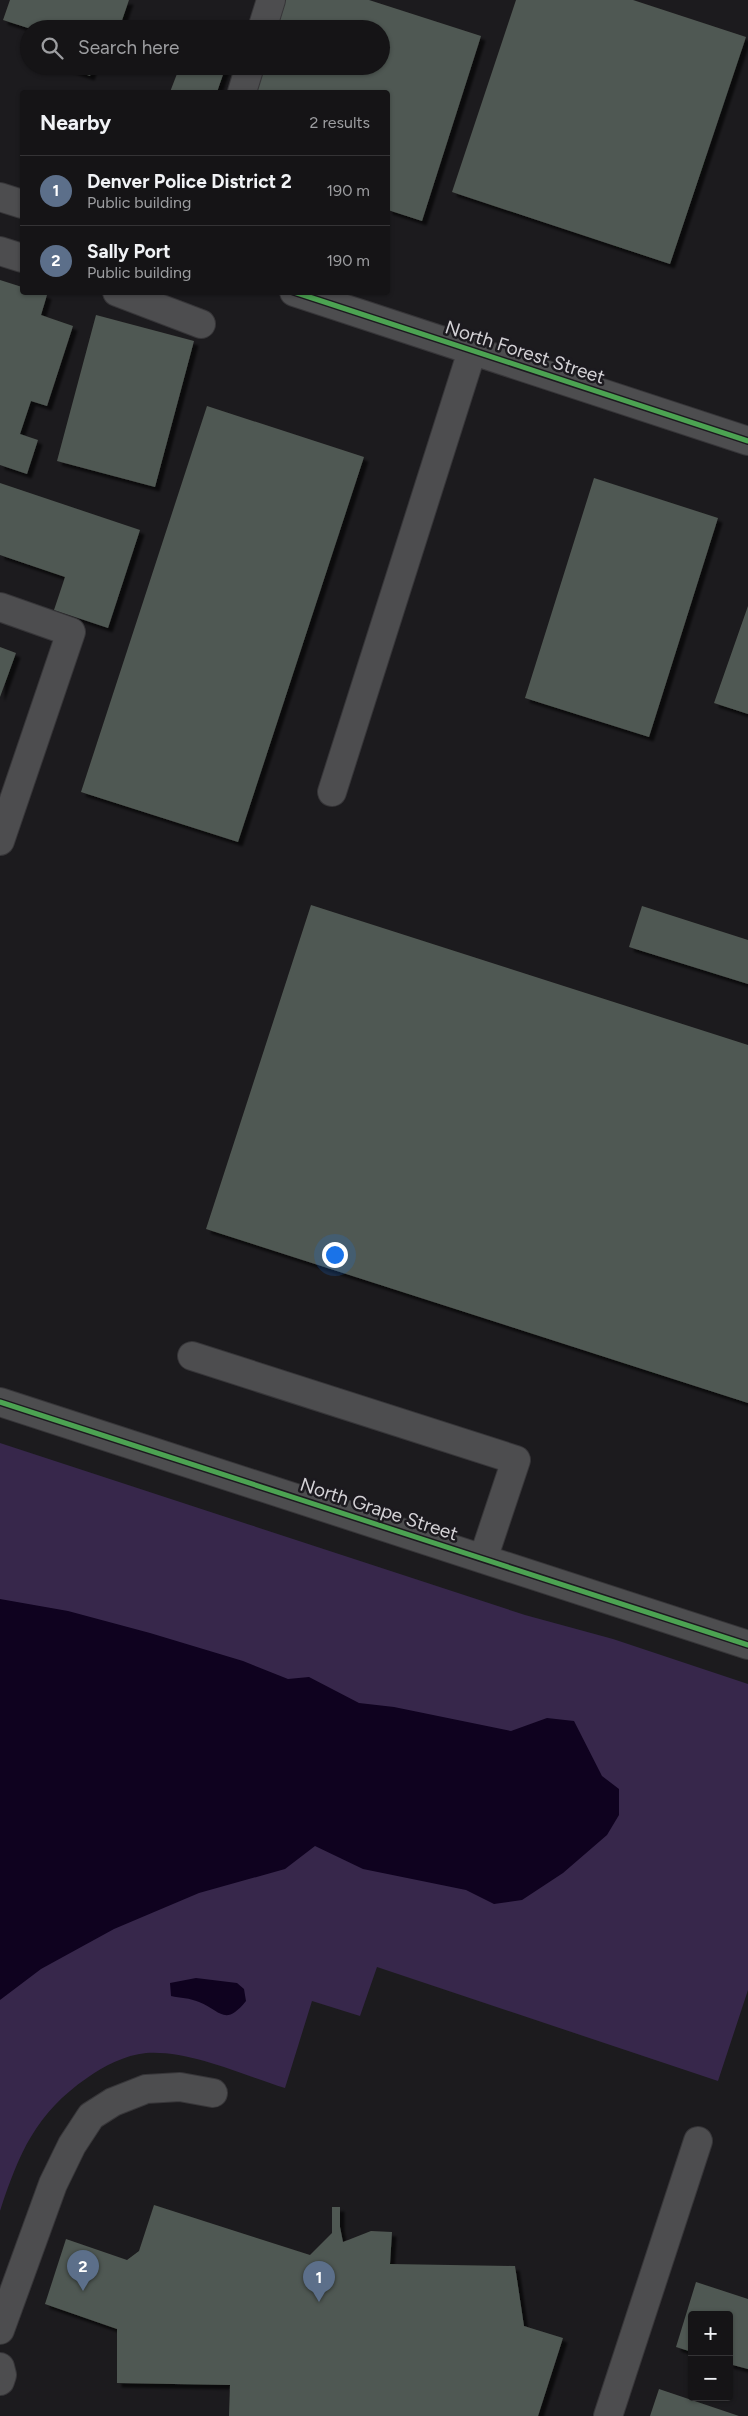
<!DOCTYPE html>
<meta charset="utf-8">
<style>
:root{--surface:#151416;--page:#222123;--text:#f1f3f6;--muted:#9d9ea1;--line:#343335;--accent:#2563eb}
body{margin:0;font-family:Figtree,sans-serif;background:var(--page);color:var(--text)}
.controls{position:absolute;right:15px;bottom:15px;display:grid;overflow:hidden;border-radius:5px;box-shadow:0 1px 4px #0004}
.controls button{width:45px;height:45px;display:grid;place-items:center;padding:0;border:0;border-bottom:1px solid var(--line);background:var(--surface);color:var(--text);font:25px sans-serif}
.you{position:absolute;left:334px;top:1254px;width:18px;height:18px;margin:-12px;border:4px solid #fff;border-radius:50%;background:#1a73e8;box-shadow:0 0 0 8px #1a73e833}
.badge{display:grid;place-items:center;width:32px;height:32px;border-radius:50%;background:var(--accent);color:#fff;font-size:16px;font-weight:700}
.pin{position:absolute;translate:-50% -41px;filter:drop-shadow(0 1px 2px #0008)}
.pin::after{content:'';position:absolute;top:26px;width:18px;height:15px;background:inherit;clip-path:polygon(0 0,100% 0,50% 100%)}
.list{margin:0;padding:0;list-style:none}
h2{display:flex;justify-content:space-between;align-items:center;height:65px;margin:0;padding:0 20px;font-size:21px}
h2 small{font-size:16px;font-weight:400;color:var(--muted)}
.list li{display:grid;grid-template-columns:32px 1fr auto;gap:15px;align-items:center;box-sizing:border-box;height:70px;padding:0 20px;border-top:1px solid var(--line)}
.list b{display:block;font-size:19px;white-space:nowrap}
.list p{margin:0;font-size:16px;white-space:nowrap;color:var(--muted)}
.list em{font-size:16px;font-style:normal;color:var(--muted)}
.icon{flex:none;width:28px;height:28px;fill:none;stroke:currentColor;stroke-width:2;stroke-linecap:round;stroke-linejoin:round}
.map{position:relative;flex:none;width:748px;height:2416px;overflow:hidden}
.search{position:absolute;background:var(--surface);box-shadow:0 1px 4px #0004;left:20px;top:20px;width:370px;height:55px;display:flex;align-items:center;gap:12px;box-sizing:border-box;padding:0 18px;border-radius:28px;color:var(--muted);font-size:19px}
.panel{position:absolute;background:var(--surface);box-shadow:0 1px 4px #0004;left:20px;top:90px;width:370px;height:205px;border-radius:5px}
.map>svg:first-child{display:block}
.green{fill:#37274b}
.water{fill:#0f021f}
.building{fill:#505852;filter:url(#shadow)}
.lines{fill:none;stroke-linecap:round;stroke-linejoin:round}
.minor-casing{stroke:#373639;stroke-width:30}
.minor{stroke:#4d4d4f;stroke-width:28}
.cycleway-casing{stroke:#1c1a1f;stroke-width:8}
.cycleway{stroke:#4ca352;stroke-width:5}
.labels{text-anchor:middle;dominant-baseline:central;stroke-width:5;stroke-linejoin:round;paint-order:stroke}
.street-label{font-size:19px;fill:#d4d2d6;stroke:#1c1a1f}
</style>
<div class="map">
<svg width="748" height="2416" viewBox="0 0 748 2416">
<defs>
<filter id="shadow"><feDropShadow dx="4.5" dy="4.5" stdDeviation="1" flood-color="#0009"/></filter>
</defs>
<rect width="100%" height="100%" fill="#1c1b1e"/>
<path class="green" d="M0,1443L525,1615L613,1639L748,1684V1990L718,2081L377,1967L360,2016L312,2001L285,2088C243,2075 190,2050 146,2053C125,2055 104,2066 87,2078C36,2113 19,2153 0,2211Z"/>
<path class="water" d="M0,1599L68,1611L150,1633L243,1661L288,1679L309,1677L359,1703L394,1707L511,1731L547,1718L574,1721L602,1776L619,1789V1815L607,1835L563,1873L522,1900L494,1904L466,1890L363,1869L315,1846L285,1869L199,1893L114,1929L41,1969L0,2000Z
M196,1978L237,1983L244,1989L246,2001C225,2027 221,2011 199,2002C190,1998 180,1998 171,1996L170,1983Z"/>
<path class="building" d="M10,0H129L119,29H31L3,20Z
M275,0H369L481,36L422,221L388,210V92H246L254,66H381V29H266Z
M516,0H633L746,37L670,264L452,192Z
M61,66H93L90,76Z
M180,66H226L217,92H170Z
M0,280L22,287V292H39L47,295L41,315L73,326L47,406L31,401L20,434L38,440L27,474L0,465Z
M96,315L194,341L155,487L57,461Z
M207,406L364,457L238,842L81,792Z
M594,478L718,518L649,737L525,698Z
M0,483L140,530L108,628L54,610L65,577L0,555Z
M748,606V714L714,703Z
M0,647L16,653L0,697Z
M311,905L748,1045V1403L206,1229Z
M642,906L748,940V984L629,947Z
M154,2205L310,2255L332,2233V2207H340V2227L343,2242L371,2231L392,2232L390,2264L515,2266L524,2326L563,2338L538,2416H229L230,2385L117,2383V2329L45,2304L66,2239L127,2260L139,2251Z
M696,2282L748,2299V2369L729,2364V2315H692V2352L676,2347Z
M659,2389L739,2416H650Z"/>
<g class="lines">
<g class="minor-casing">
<path id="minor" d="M262,29L271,0
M242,92L250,66
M0,197L22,204
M0,251L22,258
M117,292L201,324
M294,292L748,441
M0,607L71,632L0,841
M332,792L472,351
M192,1356L516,1460L483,1559
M0,1402L748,1645
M0,2330L53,2184L72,2145L91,2116L113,2102L146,2089L180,2087L213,2093
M0,2367L2,2375L0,2381
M608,2416L698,2141"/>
</g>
<use href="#minor" class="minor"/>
<g class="cycleway-casing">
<path id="cycleway" d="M294,292L748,441
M0,1402L748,1645"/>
</g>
<use href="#cycleway" class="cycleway"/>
</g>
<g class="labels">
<g class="street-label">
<text transform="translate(525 352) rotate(18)">North Forest Street</text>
<text transform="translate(379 1509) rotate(18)">North Grape Street</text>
</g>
</g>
</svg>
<div class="controls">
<button>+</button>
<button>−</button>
</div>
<div class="you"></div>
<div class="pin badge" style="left:319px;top:2302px;background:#5c6f8a">1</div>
<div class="pin badge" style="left:83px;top:2291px;background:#5c6f8a">2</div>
<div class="search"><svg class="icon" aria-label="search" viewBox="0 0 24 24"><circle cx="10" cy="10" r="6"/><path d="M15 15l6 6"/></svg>Search here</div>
<section class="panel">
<h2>Nearby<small>2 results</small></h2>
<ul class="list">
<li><span class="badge" style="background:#5c6f8a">1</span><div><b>Denver Police District 2</b><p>Public building</p></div><em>190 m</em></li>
<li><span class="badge" style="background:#5c6f8a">2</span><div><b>Sally Port</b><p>Public building</p></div><em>190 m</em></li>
</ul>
</section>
</div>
